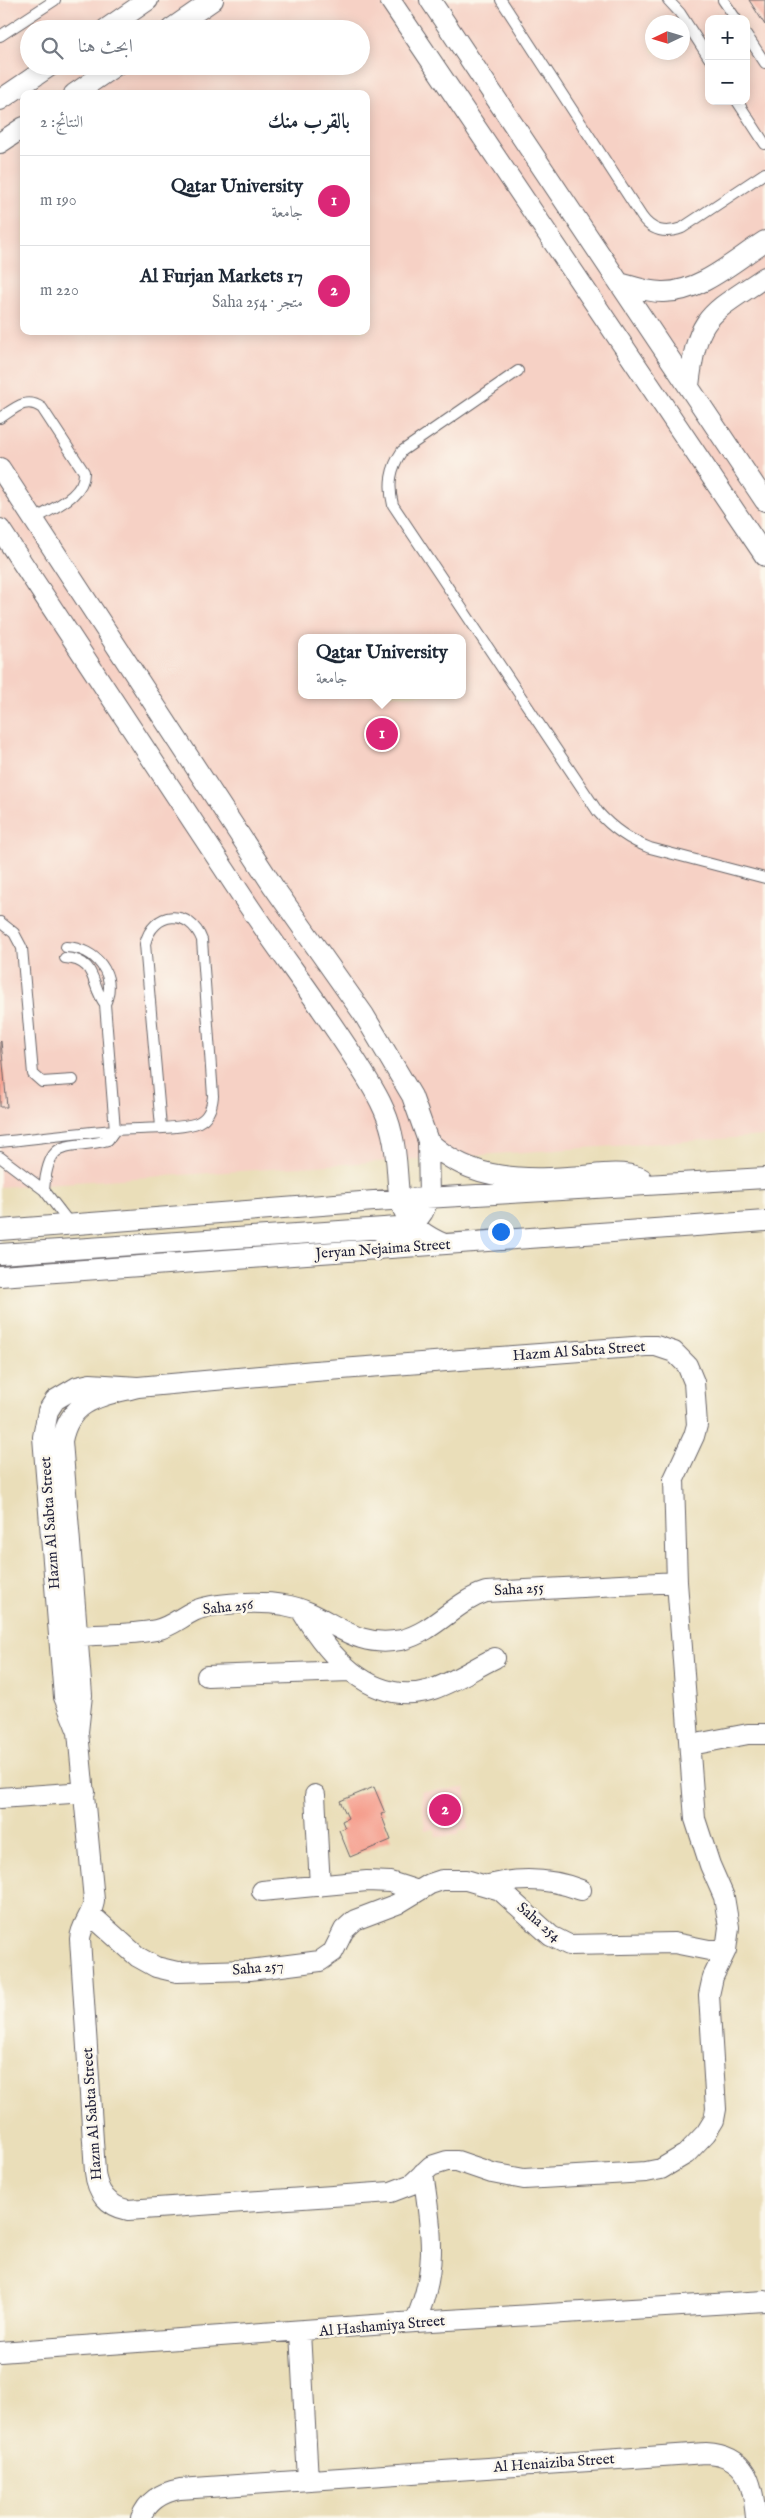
<!DOCTYPE html>
<html lang="ar">
<meta charset="utf-8">
<style>
:root{--surface:#fff;--page:#f2f2f3;--text:#1f2937;--muted:#747a83;--line:#e0e1e3;--accent:#db2777}
body{margin:0;font-family:"IM FELL English",Amiri,serif;background:var(--page);color:var(--text);direction:rtl}
.controls{position:absolute;right:15px;top:15px;display:grid;overflow:hidden;border-radius:10px;box-shadow:0 2px 12px #0003}
.controls button{width:45px;height:45px;display:grid;place-items:center;padding:0;border:0;border-bottom:1px solid var(--line);background:var(--surface);color:var(--text);font:25px sans-serif}
.compass{position:absolute;left:645px;top:15px;width:45px;height:45px;border-radius:50%;background:var(--surface);box-shadow:0 2px 12px #0003;rotate:266deg}
.you{position:absolute;left:500px;top:1231px;width:18px;height:18px;margin:-12px;border:4px solid #fff;border-radius:50%;background:#1a73e8;box-shadow:0 0 0 8px #1a73e833}
.badge{display:grid;place-items:center;width:32px;height:32px;border-radius:50%;background:var(--accent);color:#fff;font-size:16px;font-weight:700}
.pin{position:absolute;translate:-50% -50%;border:2px solid #fff;box-shadow:0 1px 5px #0006}
.popup{position:absolute;left:298px;top:634px;width:168px;height:65px;box-sizing:border-box;display:grid;place-content:center;border-radius:10px;background:var(--surface);filter:drop-shadow(0 1px 4px #0005);font-size:16px;white-space:nowrap;color:var(--muted)}
.popup b{font-size:19px;color:var(--text)}
.popup::after{content:'';position:absolute;left:50%;top:100%;margin-left:-10px;border:10px solid transparent;border-top-color:var(--surface)}
.list{margin:0;padding:0;list-style:none}
h2{display:flex;justify-content:space-between;align-items:center;height:65px;margin:0;padding:0 20px;font-size:21px}
h2 small{font-size:16px;font-weight:400;color:var(--muted)}
.list li{display:grid;grid-template-columns:32px 1fr auto;gap:15px;align-items:center;box-sizing:border-box;height:90px;padding:0 20px;border-top:1px solid var(--line)}
.list b{display:block;font-size:19px;white-space:nowrap}
.list p{margin:0;font-size:16px;white-space:nowrap;color:var(--muted)}
.list em{font-size:16px;font-style:normal;color:var(--muted)}
.icon{flex:none;width:28px;height:28px;fill:none;stroke:currentColor;stroke-width:2;stroke-linecap:round;stroke-linejoin:round}
.map{position:relative;flex:none;width:765px;height:2518px;overflow:hidden;direction:ltr}
.search{position:absolute;background:var(--surface);box-shadow:0 2px 12px #0003;left:20px;top:20px;width:350px;height:55px;display:flex;align-items:center;gap:12px;box-sizing:border-box;padding:0 18px;border-radius:28px;color:var(--muted);font-size:19px}
.panel{position:absolute;background:var(--surface);box-shadow:0 2px 12px #0003;left:20px;top:90px;width:350px;height:245px;border-radius:10px;direction:rtl}
.map>svg:first-child{display:block}
.built{fill:#f6d1c5;fill-rule:evenodd}
.building{fill:#f59d8c}
.lines{fill:none;stroke-linecap:round;stroke-linejoin:round}
.lane-casing{stroke:#686467;stroke-width:12}
.street-casing{stroke:#686467;stroke-width:22}
.lane{stroke:#fff;stroke-width:10}
.street{stroke:#fff;stroke-width:20}
.labels{text-anchor:middle;dominant-baseline:central;stroke-width:5;stroke-linejoin:round;paint-order:stroke}
.street-label{font-size:15px;fill:#22223b;stroke:#fbf7ec}
</style>
<div class="map">
<svg width="765" height="2518" viewBox="0 0 765 2518">
<rect width="100%" height="100%" fill="#fbf7ec"/>
<filter id="ink" filterUnits="userSpaceOnUse"><feTurbulence type="fractalNoise" baseFrequency=".02" numOctaves="2"/><feDisplacementMap in="SourceGraphic" scale="10" xChannelSelector="R" yChannelSelector="G"/><feConvolveMatrix kernelMatrix="1 2 1 2 8 2 1 2 1" color-interpolation-filters="sRGB"/></filter>
<filter id="wash" filterUnits="userSpaceOnUse"><feTurbulence type="fractalNoise" baseFrequency=".0096" numOctaves="4" result="noise"/><feDisplacementMap in="SourceGraphic" scale="20" xChannelSelector="R" yChannelSelector="G"/><feGaussianBlur stdDeviation="1.12" result="paint"/><feColorMatrix in="noise" values="0 0 0 0 0 0 0 0 0 0 0 0 0 0 0 0 0 1.4 0 .05"/><feComposite in="paint" operator="in"/></filter>
<g filter="url(#wash)">
<rect width="100%" height="100%" fill="#eadeb9"/>
<path class="built" d="M0,0H765V1136L0,1187ZM709,19H746V101H709ZM652,22H682V52H652ZM29,29H361V66H29ZM24,94H366V331H24ZM302,638H462V695H302Z
M465,1788L469,1829L459,1830V1835L436,1837L435,1829L425,1830L421,1791Z"/>
<g id="blocks">
<path class="building" d="M749,0H765V25Z
M1,1041L7,1107H0V1042Z
M374,1787L385,1813L381,1814L391,1840L350,1857L339,1830L345,1828L342,1821L348,1818L340,1801Z"/>
</g>
</g>
<g filter="url(#ink)">
<use href="#blocks" fill-opacity="0" stroke="#686467" stroke-width="1"/>
<g class="lines">
<g class="lane-casing">
<path id="lane" d="M501,0L642,217C652,231 665,234 682,228L765,173
M668,0L680,13L709,58
M723,0L736,19
M746,34L765,63
M0,36L55,0
M737,101L765,144
M518,371L402,451C390,469 388,485 393,505L598,812C613,829 629,840 650,848L765,878
M0,418C14,409 26,396 42,408L84,472C85,496 52,508 35,519
M0,922L14,933L22,948L33,1074L42,1082L73,1080
M65,958C98,960 90,985 105,1004
M0,1142C38,1138 77,1133 115,1130C134,1128 184,1130 199,1122C209,1117 212,1107 213,1096L202,940C190,908 153,910 145,944L161,1127
M0,1157L44,1190L71,1225
M44,1190C49,1133 68,1151 108,1140L115,1130L105,1004C118,975 96,948 66,947"/>
</g>
<g class="street-casing">
<path id="street" d="M390,0L765,556
M430,0L765,501
M106,29L148,0
M171,29L213,0
M74,94L115,66
M0,100L50,66
M0,143L24,127
M620,283C634,287 647,292 662,292C700,293 735,260 765,241
M689,386C697,315 709,315 765,277
M0,468L273,886L364,1015L412,1096L428,1141L429,1198L423,1212L413,1226L397,1239L377,1250
M0,529C82,653 163,778 246,902C284,959 327,1013 363,1072C375,1091 387,1111 392,1134C405,1187 383,1217 444,1244
M428,1141C472,1183 527,1180 584,1176C603,1174 622,1171 641,1178
M0,1230L374,1201L765,1178
M0,1254L413,1226
M0,1276L765,1221
M301,1610C328,1655 372,1707 430,1690C453,1683 474,1668 495,1658
M77,1636C103,1634 131,1635 156,1630C171,1627 181,1617 194,1611C214,1602 262,1601 284,1605C329,1612 349,1650 401,1640C435,1632 454,1602 486,1592L677,1582
M207,1676L350,1671
M78,1732L64,1697L43,1437L48,1411L55,1400L77,1387L90,1384L138,1387L315,1371L646,1346H656L674,1352L687,1365L694,1382L697,1425L694,1436L674,1479L677,1582L695,1819L710,1865L724,1897L729,1927L726,1950L713,1977L709,1995L716,2109L714,2120L706,2133L686,2154L661,2169L646,2172L524,2179L492,2173L457,2161H447L431,2166L412,2184L391,2192L128,2210C107,2206 97,2192 95,2172L80,1939C81,1924 93,1915 94,1900L78,1732L82,1695L62,1441C70,1398 103,1396 138,1387
M691,1745L748,1734H765
M315,1795L320,1886
M0,1798L85,1792
M489,1885C521,1877 550,1878 581,1890
M262,1891L367,1881L390,1882L418,1891
M90,1914L138,1957L156,1967L177,1972L250,1970L320,1961L333,1952L344,1930L355,1920L397,1904L430,1884L442,1880H466L500,1890L551,1936L569,1945L674,1943L709,1950H726
M415,2322C439,2269 431,2229 423,2173
M300,2332L308,2480
M0,2352L415,2322L765,2301
M141,2518C148,2500 163,2492 180,2489L706,2453C747,2455 753,2483 756,2518"/>
</g>
<use href="#lane" class="lane"/>
<use href="#street" class="street"/>
</g>
</g>
<g class="labels">
<g class="street-label">
<text transform="translate(383 1249) rotate(-4)">Jeryan Nejaima Street</text>
<text transform="translate(579 1351) rotate(-4)">Hazm Al Sabta Street</text>
<text transform="translate(50 1523) rotate(-94)">Hazm Al Sabta Street</text>
<text transform="translate(519 1589) rotate(-4)">Saha 255</text>
<text transform="translate(228 1607) rotate(-6)">Saha 256</text>
<text transform="translate(539 1922) rotate(40)">Saha 254</text>
<text transform="translate(258 1968) rotate(-5)">Saha 257</text>
<text transform="translate(92 2114) rotate(-94)">Hazm Al Sabta Street</text>
<text transform="translate(382 2326) rotate(-5)">Al Hashamiya Street</text>
<text transform="translate(554 2463) rotate(-4)">Al Henaiziba Street</text>
</g>
</g>
</svg>
<div class="controls">
<button>+</button>
<button>−</button>
</div>
<svg class="compass" viewBox="-18 -18 36 36"><path d="M0-13l5 13h-10z" fill="#e53935"/><path d="M0 13l5-13h-10z" fill="#747a83"/></svg>
<div class="you"></div>
<div class="pin badge" style="left:382px;top:734px">1</div>
<div class="popup"><b>Qatar University</b>جامعة</div>
<div class="pin badge" style="left:445px;top:1810px">2</div>
<div class="search"><svg class="icon" aria-label="search" viewBox="0 0 24 24"><circle cx="10" cy="10" r="6"/><path d="M15 15l6 6"/></svg>ابحث هنا</div>
<section class="panel">
<h2>بالقرب منك<small>النتائج: 2</small></h2>
<ul class="list">
<li><span class="badge">1</span><div><b>Qatar University</b><p>جامعة</p></div><em>190 m</em></li>
<li><span class="badge">2</span><div><b>Al Furjan Markets 17</b><p>متجر · Saha 254</p></div><em>220 m</em></li>
</ul>
</section>
</div>
